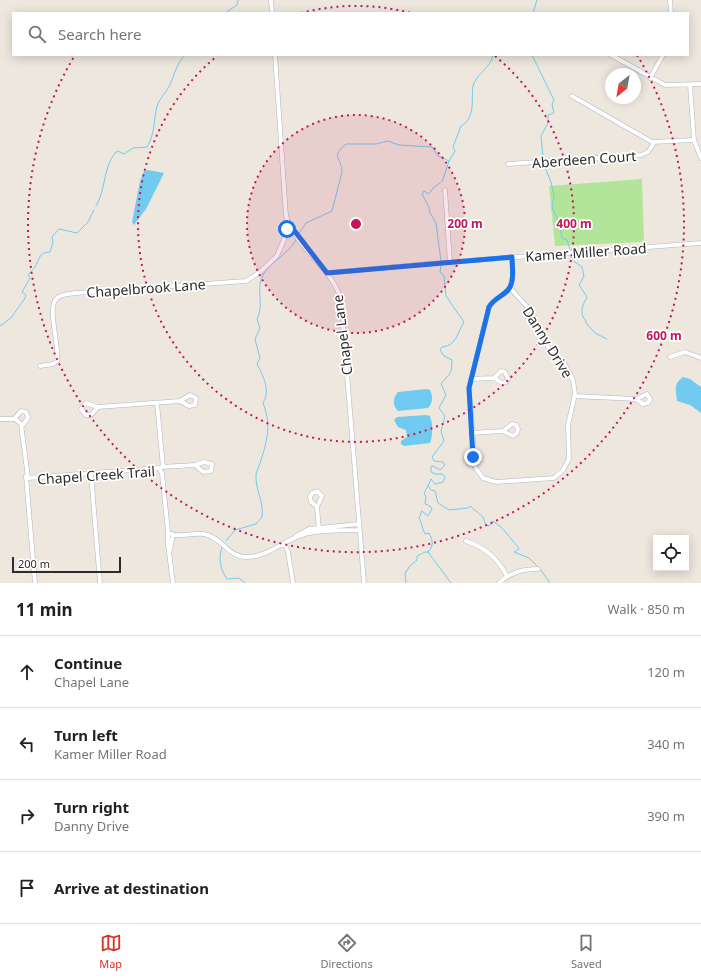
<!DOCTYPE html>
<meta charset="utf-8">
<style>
:root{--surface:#fff;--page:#f2f2f2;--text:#202124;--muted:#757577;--line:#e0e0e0;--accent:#d93025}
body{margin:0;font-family:"Noto Sans",sans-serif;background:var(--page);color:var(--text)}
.controls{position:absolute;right:12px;bottom:12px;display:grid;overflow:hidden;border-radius:0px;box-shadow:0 2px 10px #0003}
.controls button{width:36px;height:36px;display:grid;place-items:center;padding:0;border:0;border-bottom:1px solid var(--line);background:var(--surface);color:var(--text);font:20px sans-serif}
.compass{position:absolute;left:605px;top:68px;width:36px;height:36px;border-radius:50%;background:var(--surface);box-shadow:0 2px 10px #0003;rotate:211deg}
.scale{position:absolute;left:12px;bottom:10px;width:109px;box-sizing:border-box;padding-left:4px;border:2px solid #2c2c2c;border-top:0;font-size:11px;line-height:14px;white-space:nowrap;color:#2c2c2c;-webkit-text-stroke:3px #fff;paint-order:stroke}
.stop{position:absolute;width:12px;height:12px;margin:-9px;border:3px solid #1a73e8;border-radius:50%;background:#fff}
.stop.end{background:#1a73e8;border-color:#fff;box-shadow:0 1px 4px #0008}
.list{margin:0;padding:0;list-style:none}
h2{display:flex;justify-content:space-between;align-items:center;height:52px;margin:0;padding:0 16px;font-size:17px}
h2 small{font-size:13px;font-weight:400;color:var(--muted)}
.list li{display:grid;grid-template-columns:26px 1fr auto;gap:12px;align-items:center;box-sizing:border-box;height:72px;padding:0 16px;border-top:1px solid var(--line)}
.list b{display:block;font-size:15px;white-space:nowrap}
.list p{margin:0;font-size:13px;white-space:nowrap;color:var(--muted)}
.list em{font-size:13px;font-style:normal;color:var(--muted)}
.icon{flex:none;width:22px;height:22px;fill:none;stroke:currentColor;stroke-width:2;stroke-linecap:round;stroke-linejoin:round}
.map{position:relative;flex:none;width:701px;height:583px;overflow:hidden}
.search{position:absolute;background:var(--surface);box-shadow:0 2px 10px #0003;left:12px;right:12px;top:12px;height:44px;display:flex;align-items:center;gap:10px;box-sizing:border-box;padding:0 14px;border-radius:0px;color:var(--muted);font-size:15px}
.sheet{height:340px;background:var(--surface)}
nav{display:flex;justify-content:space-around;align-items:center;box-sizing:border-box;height:56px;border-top:1px solid var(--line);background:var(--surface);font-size:11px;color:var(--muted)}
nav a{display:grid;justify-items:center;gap:2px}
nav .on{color:var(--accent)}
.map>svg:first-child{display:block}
.green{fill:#b2e59a}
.water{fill:#71cbf0}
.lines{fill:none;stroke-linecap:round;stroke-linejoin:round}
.stream{stroke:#71cbf0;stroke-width:1}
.minor-casing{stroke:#b2b4c0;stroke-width:5}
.minor{stroke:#fff;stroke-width:4}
.route{stroke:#1a73e8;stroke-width:5}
.ring{fill:none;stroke:#c2185b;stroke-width:2;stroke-dasharray:2 4}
.labels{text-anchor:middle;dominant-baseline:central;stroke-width:3.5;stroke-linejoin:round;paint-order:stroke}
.street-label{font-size:14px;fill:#2c2c2c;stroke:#fff}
.centre{fill:#c2185b;stroke:#fff;stroke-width:2}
.ring-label{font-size:12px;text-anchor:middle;font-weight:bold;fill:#c2185b;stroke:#fff;stroke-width:3.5;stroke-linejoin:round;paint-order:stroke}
</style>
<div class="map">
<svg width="701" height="583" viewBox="0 0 701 583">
<rect width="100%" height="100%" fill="#eee7de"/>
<path class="green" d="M642,179L644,242L555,246L549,186Z"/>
<path class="water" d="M148,170L164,173L146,209L134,225L132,222L140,181L144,171Z
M683,377L690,379L701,387V413L690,405L677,401C676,390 673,384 683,377Z
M426,389L430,390C433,396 433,403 428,408L398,411C392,405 393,398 398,392Z
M426,415L430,416C433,423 433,436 430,443L404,446L401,444V441L407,437L406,430L398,427L394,420L397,417Z"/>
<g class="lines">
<path class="stream" d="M225,13L237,5L238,0
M533,13L537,0
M532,55L554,100L552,104L554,113L548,115V123L541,136L543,157
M544,165L551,182L554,196L552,208L558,220L562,238L567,240L570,249
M442,182L449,161L455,151L453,147L461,126C476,117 471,100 473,86C476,74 491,68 493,55
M440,183L434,187L429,194L424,191L422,194L429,207L430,213L436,223L441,261
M96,206C106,190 103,168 115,153L118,151L124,154L133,148L147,147C156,131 153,122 157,106C159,100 163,96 167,90C174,79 175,65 185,55
M298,235L306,223L332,211L342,172C342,158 330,157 346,144H376L388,141L399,145L432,147L438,156L449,161
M570,255L575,262L582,267L584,276L579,285L587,297C582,306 579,313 586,321V323L595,333L607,339
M441,265L440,272L444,276L446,296L464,322C457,334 456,346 442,347L440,350L444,356L452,360C452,376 449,373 441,384L446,395L439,408L445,416L441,431L444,441L432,457L434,461L443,462L445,465L440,470L433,466L431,467V472L435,474H442L445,477L443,482L435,484L431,479L428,486L431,490L435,491L438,503L449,510L468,508L470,506L483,517L486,525L489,526L493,521L502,528L518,547L519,549L514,552L529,558L537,566
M0,326L11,318L25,298L26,295L22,292L30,278L28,275C30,272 33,270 35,267C39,260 39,252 50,252L53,242L52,237L59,229L77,233L88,222L94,210
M226,541L235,530L256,524L262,517C264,501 255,490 256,474C257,469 260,465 261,460C268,439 271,423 263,403C271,390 263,376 257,364L260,358L255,339L260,328L257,319C264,304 257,294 261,279C266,264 288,255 296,240
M222,547C218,558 220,569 227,579L239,578L245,583
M428,552L451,583
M541,570L550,583
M406,583L405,573L410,566L417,560V556L425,552H428C434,545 433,541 429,533L425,534C422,529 422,523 419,518L422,511L428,516L432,509L430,506L425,504L426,497L424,493L428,486"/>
<g class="minor-casing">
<path id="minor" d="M271,0L272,13
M670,0L671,13
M275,55L286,216C296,249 332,267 341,300L364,583
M611,55L665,85L701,84
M650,78L663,55
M690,85L694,140L701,158
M572,96L652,142L694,140
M508,164L641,155L648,152L654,143
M445,190L450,262
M327,273L426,264L701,243
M510,288L531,311L548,347L564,363L573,380L575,394L568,425L569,459L563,470L554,478L496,482L483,478L475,467L469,388L489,307C494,298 502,297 508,290C515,282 512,266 512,257
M670,357L685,352L701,358
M40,366L53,364L57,361C60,346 46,307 57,298C62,294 70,294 76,293L246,281L260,272L277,256L290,225
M501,371L505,372L508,379L506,382L502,383L494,378Z
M470,379L494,378
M647,394L650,399L648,403L643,404L636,399Z
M190,395L196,398L195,405L189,406L180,401Z
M574,396L636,399
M86,403L98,407L91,415H86L81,409Z
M157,403L163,467
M98,407L180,401
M0,419H15L21,424L28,478L159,468L162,473L168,532C176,539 193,532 204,534C221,537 228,556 245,557C267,558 282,541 302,535C320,529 341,531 359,530
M14,419L21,411L26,412L28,418L22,426
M512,424L516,425L518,429L517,433L513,436L503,431Z
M471,433L503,431
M204,462L212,464L211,471L203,472L195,465Z
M161,467L195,465
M91,474L100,583
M26,476L35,583
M317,491L322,496L317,507L311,502L310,497L312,493Z
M317,507L319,529
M168,532V545L173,583
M296,536L309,529L359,524
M466,541C486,548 497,558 507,576
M284,543L288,552L293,583
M170,550L173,535
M499,583C511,572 523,569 538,569"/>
</g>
<use href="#minor" class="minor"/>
</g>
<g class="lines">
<path class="route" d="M287,229L290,225L327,273L512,257C512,266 515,282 508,290C502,297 494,298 489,307L469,388L473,457"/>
</g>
<circle cx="356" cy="224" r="109" fill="#c2185b" fill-opacity=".12"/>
<g class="ring">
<circle cx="356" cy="224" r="109"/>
<path d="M301 13A218 218 0 0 1 411 13M495 56A218 218 0 1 1 217 56"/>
<path d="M637 55A328 328 0 1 1 75 55"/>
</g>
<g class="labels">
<g class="street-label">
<text transform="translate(584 159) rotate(-4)">Aberdeen Court</text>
<text transform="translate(586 252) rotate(-4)">Kamer Miller Road</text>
<text transform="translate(146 288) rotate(-4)">Chapelbrook Lane</text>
<text transform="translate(342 335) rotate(-97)">Chapel Lane</text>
<text transform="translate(548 342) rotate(58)">Danny Drive</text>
<text transform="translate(96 475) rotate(-4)">Chapel Creek Trail</text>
</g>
</g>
<circle cx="356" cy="224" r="6" class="centre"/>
<g class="ring-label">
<text x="465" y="228">200 m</text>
<text x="574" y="228">400 m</text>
<text x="664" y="340">600 m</text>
</g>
</svg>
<div class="controls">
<button><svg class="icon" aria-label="locate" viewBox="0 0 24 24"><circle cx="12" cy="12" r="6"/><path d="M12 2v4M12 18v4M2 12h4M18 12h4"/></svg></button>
</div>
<svg class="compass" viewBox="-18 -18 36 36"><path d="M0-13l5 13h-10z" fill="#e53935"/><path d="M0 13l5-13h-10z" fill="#757577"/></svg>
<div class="scale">200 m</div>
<div class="stop" style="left:287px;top:229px"></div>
<div class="stop end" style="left:473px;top:457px"></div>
<div class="search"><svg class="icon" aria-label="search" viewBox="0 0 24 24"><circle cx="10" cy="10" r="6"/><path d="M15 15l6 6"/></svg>Search here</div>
</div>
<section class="sheet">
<h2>11 min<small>Walk · 850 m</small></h2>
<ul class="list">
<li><svg class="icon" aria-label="ahead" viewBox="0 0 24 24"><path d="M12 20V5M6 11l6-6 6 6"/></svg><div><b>Continue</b><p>Chapel Lane</p></div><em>120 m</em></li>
<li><svg class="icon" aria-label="left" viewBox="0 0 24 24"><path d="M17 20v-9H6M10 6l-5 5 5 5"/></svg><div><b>Turn left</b><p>Kamer Miller Road</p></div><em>340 m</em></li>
<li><svg class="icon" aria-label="right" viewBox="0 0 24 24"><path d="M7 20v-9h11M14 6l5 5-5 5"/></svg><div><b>Turn right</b><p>Danny Drive</p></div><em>390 m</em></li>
<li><svg class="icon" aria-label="arrive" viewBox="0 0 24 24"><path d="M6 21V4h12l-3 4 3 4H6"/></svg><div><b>Arrive at destination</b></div></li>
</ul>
</section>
<nav>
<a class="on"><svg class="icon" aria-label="map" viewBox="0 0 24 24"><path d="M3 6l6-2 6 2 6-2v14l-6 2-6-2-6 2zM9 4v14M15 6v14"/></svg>Map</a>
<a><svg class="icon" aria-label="directions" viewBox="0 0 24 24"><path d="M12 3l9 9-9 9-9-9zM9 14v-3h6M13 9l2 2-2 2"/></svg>Directions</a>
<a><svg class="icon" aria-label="saved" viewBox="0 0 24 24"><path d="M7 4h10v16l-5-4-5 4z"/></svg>Saved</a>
</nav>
